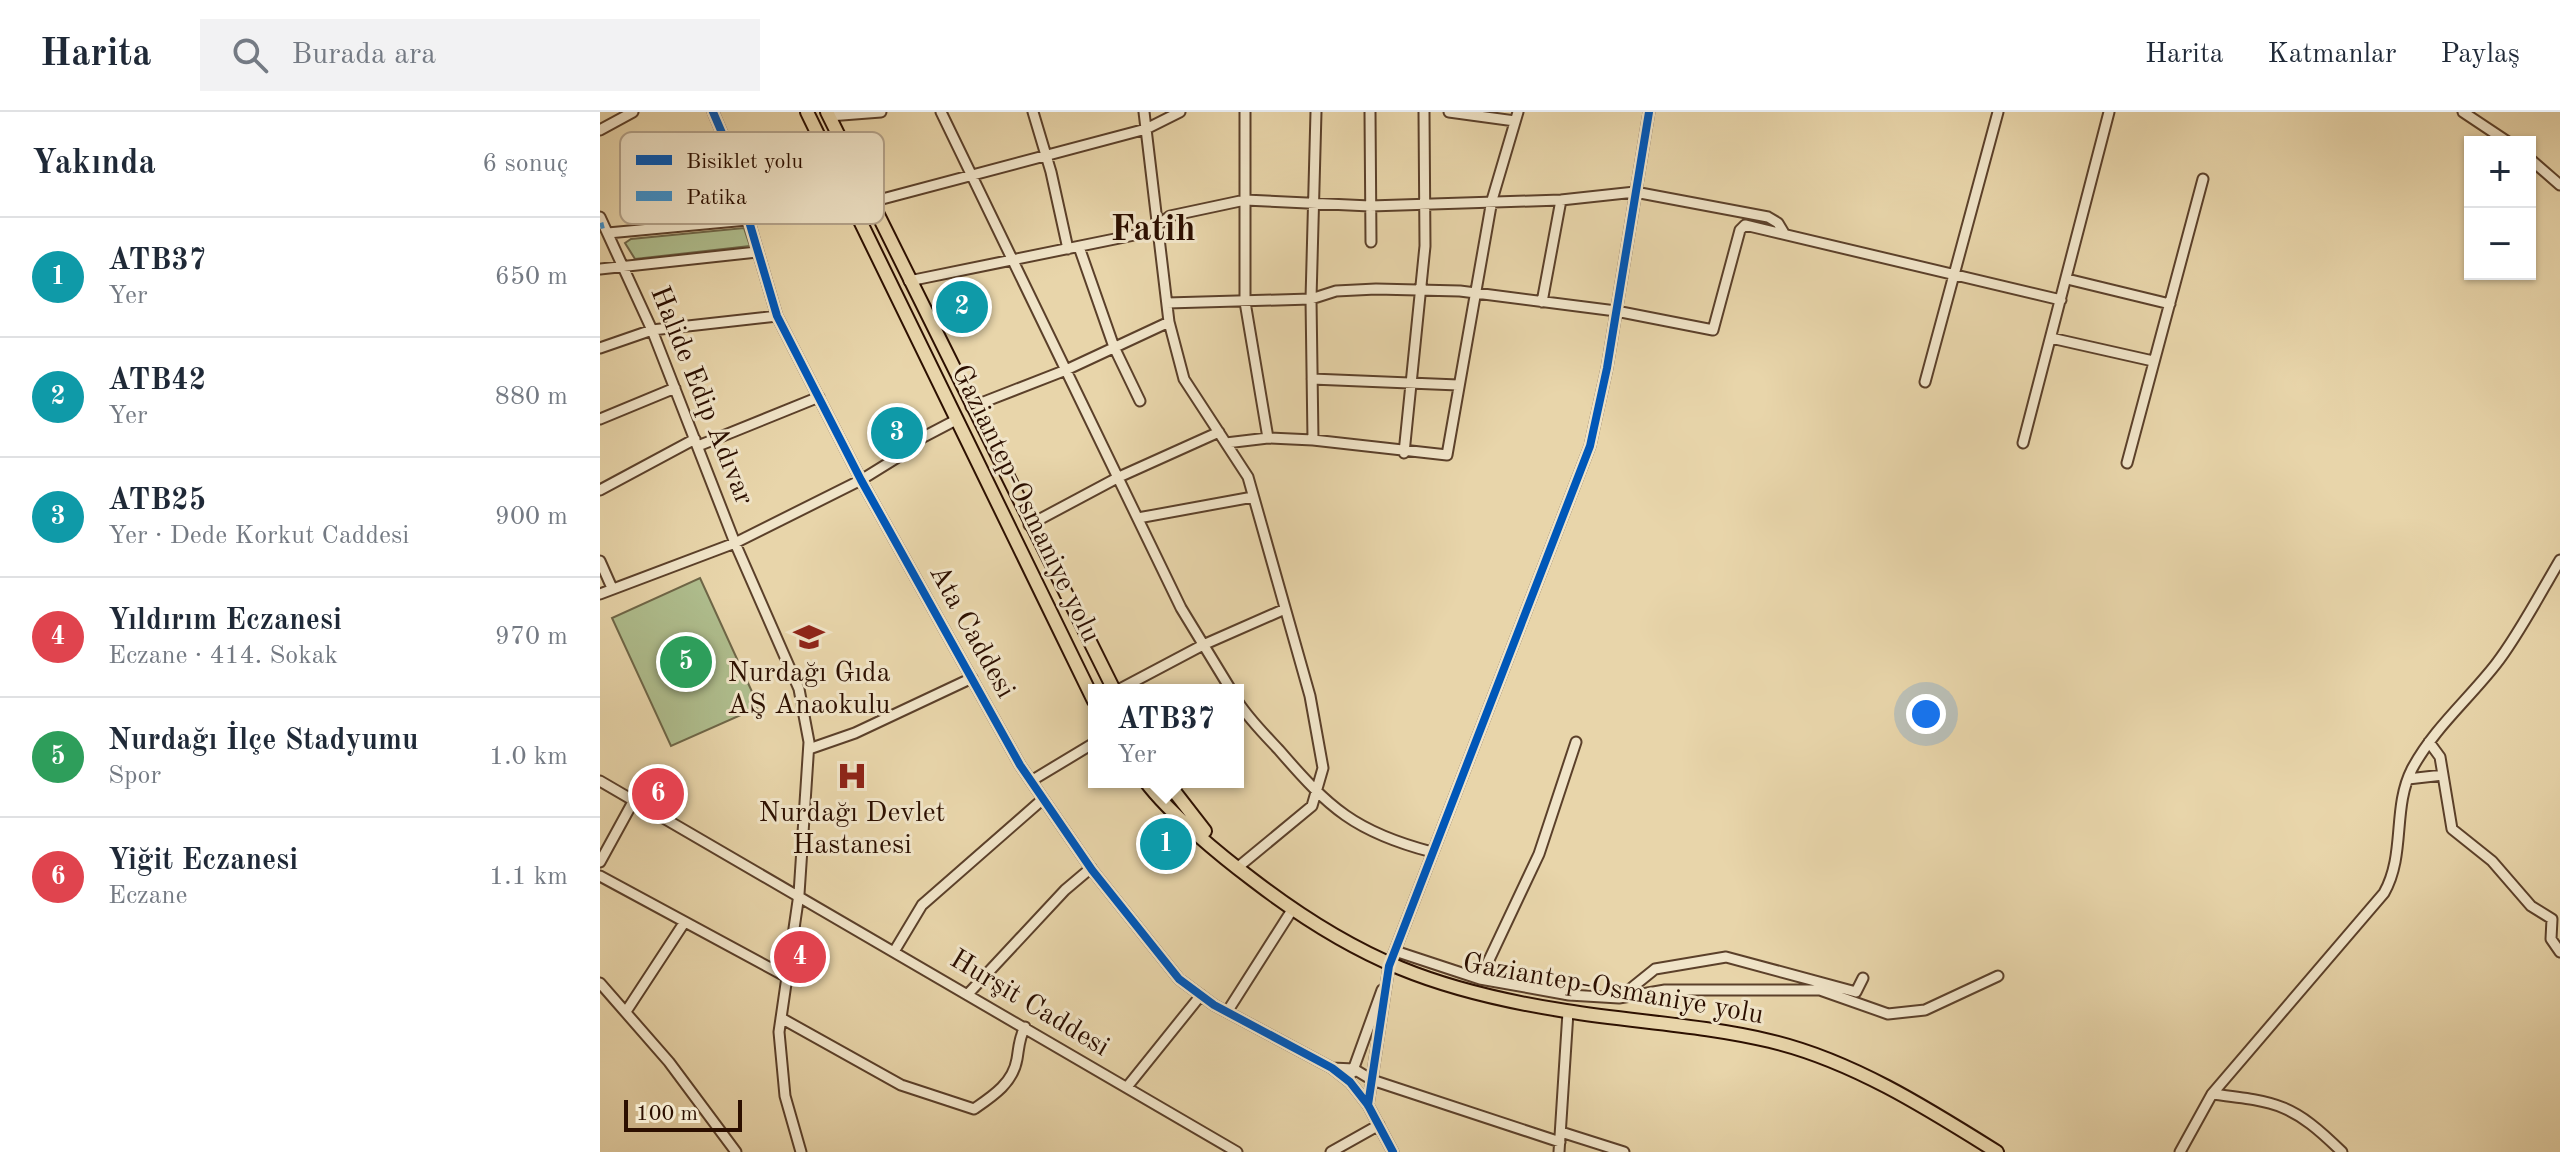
<!DOCTYPE html>
<html lang="tr">
<meta charset="utf-8">
<style>
:root{--surface:#fff;--page:#f2f2f3;--text:#1f2937;--muted:#747a83;--line:#e0e1e3;--accent:#db2777}
body{margin:0;font-family:"Old Standard TT",serif;background:var(--page);color:var(--text)}
.controls{position:absolute;right:24px;top:24px;display:grid;overflow:hidden;border-radius:0px;box-shadow:0 2px 6px #0004}
.controls button{width:72px;height:72px;display:grid;place-items:center;padding:0;border:0;border-bottom:2px solid var(--line);background:var(--surface);color:var(--text);font:40px sans-serif}
.scale{position:absolute;left:24px;bottom:20px;width:118px;box-sizing:border-box;padding-left:8px;border:4px solid #2c0f00;border-top:0;font-size:22px;line-height:28px;white-space:nowrap;color:#2c0f00;-webkit-text-stroke:6px #f0e4c8;paint-order:stroke}
.you{position:absolute;left:1326px;top:602px;width:28px;height:28px;margin:-20px;border:6px solid #fff;border-radius:50%;background:#1a73e8;box-shadow:0 0 0 12px #1a73e833}
.badge{display:grid;place-items:center;width:52px;height:52px;border-radius:50%;background:var(--accent);color:#fff;font-size:26px;font-weight:700}
.pin{position:absolute;translate:-50% -50%;border:4px solid #fff;box-shadow:0 2px 8px #0006}
.popup{position:absolute;left:488px;top:572px;width:156px;height:104px;box-sizing:border-box;display:grid;place-content:center;border-radius:0px;background:var(--surface);filter:drop-shadow(0 2px 6px #0005);font-size:26px;white-space:nowrap;color:var(--muted)}
.popup b{font-size:30px;color:var(--text)}
.popup::after{content:'';position:absolute;left:50%;top:100%;margin-left:-16px;border:16px solid transparent;border-top-color:var(--surface)}
.list{margin:0;padding:0;list-style:none}
h2{display:flex;justify-content:space-between;align-items:center;height:104px;margin:0;padding:0 32px;font-size:34px}
h2 small{font-size:26px;font-weight:400;color:var(--muted)}
.list li{display:grid;grid-template-columns:52px 1fr auto;gap:24px;align-items:center;box-sizing:border-box;height:120px;padding:0 32px;border-top:2px solid var(--line)}
.list b{display:block;font-size:30px;white-space:nowrap}
.list p{margin:0;font-size:26px;white-space:nowrap;color:var(--muted)}
.list em{font-size:26px;font-style:normal;color:var(--muted)}
.icon{flex:none;width:44px;height:44px;fill:none;stroke:currentColor;stroke-width:2;stroke-linecap:round;stroke-linejoin:round}
.map{position:relative;flex:none;width:1960px;height:1040px;overflow:hidden}
header{display:flex;align-items:center;gap:48px;box-sizing:border-box;height:112px;padding:0 40px;background:var(--surface);border-bottom:2px solid var(--line)}
header strong{font-size:38px}
nav{display:flex;gap:44px;margin-inline-start:auto;font-size:28px}
.search{width:560px;height:72px;background:var(--page);display:flex;align-items:center;gap:20px;box-sizing:border-box;padding:0 28px;border-radius:0px;color:var(--muted);font-size:30px}
main{display:flex}
aside{flex:1;background:var(--surface)}
.map>svg:first-child{display:block}
.green{fill:#afbe8e;stroke:#6e6647;stroke-width:2}
.lines{fill:none;stroke-linecap:round;stroke-linejoin:round}
.minor-casing{stroke:#5b402a;stroke-width:13}
.highway-casing{stroke:#2c0f00;stroke-width:16}
.minor{stroke:#f0e4c8;stroke-width:9}
.highway{stroke:#e8d5aa;stroke-width:12}
.quiet{stroke:#3c92d0;stroke-width:6;stroke-dasharray:12 6;stroke-linecap:butt}
.cycleway-casing{stroke:#f0e4c8;stroke-width:13}
.cycleway{stroke:#0057b8;stroke-width:8}
.labels{text-anchor:middle;dominant-baseline:central;stroke-width:6;stroke-linejoin:round;paint-order:stroke}
.street-label{font-size:28px;fill:#2c0f00;stroke:#f0e4c8}
.poi-label{font-size:28px;fill:#2c0f00;stroke:#f0e4c8}
.district-label{font-size:36px;font-weight:bold;fill:#2c0f00;stroke:#f0e4c8}
.key{fill:#f0e4c8;stroke:#b5a48c;stroke-width:2}
.key-label{font-size:22px;fill:#2c0f00}
</style>
<header>
<strong>Harita</strong>
<div class="search"><svg class="icon" aria-label="search" viewBox="0 0 24 24"><circle cx="10" cy="10" r="6"/><path d="M15 15l6 6"/></svg>Burada ara</div>
<nav><a>Harita</a><a>Katmanlar</a><a>Paylaş</a></nav>
</header>
<main>
<aside>
<h2>Yakında<small>6 sonuç</small></h2>
<ul class="list">
<li><span class="badge" style="background:#0f9aa8">1</span><div><b>ATB37</b><p>Yer</p></div><em>650 m</em></li>
<li><span class="badge" style="background:#0f9aa8">2</span><div><b>ATB42</b><p>Yer</p></div><em>880 m</em></li>
<li><span class="badge" style="background:#0f9aa8">3</span><div><b>ATB25</b><p>Yer · Dede Korkut Caddesi</p></div><em>900 m</em></li>
<li><span class="badge" style="background:#e0444e">4</span><div><b>Yıldırım Eczanesi</b><p>Eczane · 414. Sokak</p></div><em>970 m</em></li>
<li><span class="badge" style="background:#2e9e5b">5</span><div><b>Nurdağı İlçe Stadyumu</b><p>Spor</p></div><em>1.0 km</em></li>
<li><span class="badge" style="background:#e0444e">6</span><div><b>Yiğit Eczanesi</b><p>Eczane</p></div><em>1.1 km</em></li>
</ul>
</aside>
<div class="map">
<svg width="1960" height="1040" viewBox="0 0 1960 1040">
<rect width="100%" height="100%" fill="#e8d5aa"/>
<filter id="stains"><feTurbulence type="fractalNoise" baseFrequency=".0025" numOctaves="4"/><feColorMatrix values="0 0 0 0 .2 0 0 0 0 .09 0 0 0 0 .02 0 0 0 .5 -.17"/></filter>
<radialGradient id="worn" r=".72"><stop offset=".6" stop-color="#630" stop-opacity="0"/><stop offset="1" stop-color="#630" stop-opacity=".3"/></radialGradient>
<path class="green" d="M144,116L150,134L35,147L25,131L31,127Z
M100,466L159,595L71,634L12,506Z"/>
<g class="lines">
<g class="minor-casing">
<path id="minor" d="M113,0L125,28L177,204L261,368L420,653L492,758L579,867L614,893L732,956L750,970L768,993L793,1040
M341,0L581,496L631,578
M433,0L451,60L468,137
M544,0L569,210L584,267L648,365L710,584L723,656L712,694L637,756
M645,0V190L668,326
M716,0L711,187L713,328L847,343L892,88L918,0
M770,0L771,130
M849,0L915,9
M1863,0L1908,30
M229,4L281,0
M0,18L33,0
M1930,47L1960,73
M271,90L546,17L580,0
M0,105L52,218L135,431L199,577L209,630L199,782L179,920L185,984L201,1040
M8,121L147,108L253,91
M479,135L514,235L540,289
M0,157L157,140
M1467,167L1570,192
M309,169L549,120L570,104L645,88L770,94L961,88L1035,80L1168,105L1178,111L1184,121
M942,190L961,88
M567,191L711,187L736,179L776,177L860,179L1016,199L1113,218L1140,118L1145,113L1461,188
M1451,226L1553,249
M0,236L52,218L177,204
M712,267L858,273
M1325,270L1398,0
M371,295L466,258L569,210
M0,307L75,276
M626,331L668,326L713,328
M1423,331L1509,0
M98,334L219,285
M804,341L825,134L824,0
M1527,351L1603,67
M0,378L95,327
M538,406L653,385
M429,413L519,365L619,320
M0,449L12,476
M0,482L135,431L261,368L303,342L312,331L356,308
M518,578L603,533L685,497
M638,590C649,607 665,623 679,638C729,696 755,720 832,740
M976,630L939,742L880,867L969,883L1019,886L1065,878H1220L1288,902L1325,898L1398,864
M1829,630L1840,645L1852,717L1892,749L1931,794L1952,807L1951,827L1960,840
M209,637L255,621L372,566
M1808,667L1843,663
M0,669L637,1040
M431,669L494,631
M0,750L34,688
M0,764L185,864
M295,838L322,793L443,687
M795,839L880,867
M0,871L69,950L136,1040
M368,882L465,778L491,756
M1019,886L1055,857L1126,845L1256,880L1263,866
M27,898L84,811
M627,900L692,798
M181,906L301,973L374,997C393,984 413,971 417,947C419,935 419,926 425,915
M732,956L754,957L772,968L960,1030
M752,961L782,878
M527,975L601,883
M1612,982C1679,990 1693,992 1742,1040
M768,993L789,854L990,334L1007,256L1049,0
M961,1020L1024,1040
M731,1040L779,1013
M959,1040L968,900
M1580,1040L1612,982L1784,781C1806,742 1792,696 1812,657C1834,616 1868,588 1896,552C1918,524 1941,480 1960,448"/>
</g>
<g class="highway-casing">
<path id="highway" d="M207,0L494,589
M227,0L514,578
M546,670C570,702 621,744 653,768C757,848 837,879 966,899C1034,910 1103,913 1170,929C1251,948 1327,996 1397,1040
M567,670L605,719"/>
</g>
<use href="#minor" class="minor"/>
<use href="#highway" class="highway"/>
<path class="quiet" d="M0,114L4,113"/>
<g class="cycleway-casing">
<path id="cycleway" d="M113,0L125,28L177,204L261,368L420,653L492,758L579,867L614,893L732,956L750,970L768,993L793,1040
M768,993L789,854L990,334L1007,256L1049,0"/>
</g>
<use href="#cycleway" class="cycleway"/>
</g>
<defs>
<g id="school-bare" transform="scale(2.4)"><path d="M0-5L7-2L0 1L-7-2ZM-4 1L0 2.5L4 1V4Q0 6-4 4Z" fill="#8f2418" stroke="#f0e4c8" stroke-width="2.5" paint-order="stroke"/></g>
<g id="hospital-bare" transform="scale(2.4)"><path d="M-5-5h3v3.5h4V-5h3V5h-3V1.5h-4V5h-3Z" fill="#8f2418" stroke="#f0e4c8" stroke-width="2.5" paint-order="stroke"/></g>
</defs>
<g fill-rule="evenodd">
<use href="#school-bare" x="209" y="525"/>
<use href="#hospital-bare" x="252" y="664"/>
</g>
<g class="labels">
<g class="street-label">
<text transform="translate(101 284) rotate(68)">Halide Edip Adıvar</text>
<text transform="translate(425 392) rotate(64)">Gaziantep-Osmaniye yolu</text>
<text transform="translate(371 520) rotate(61)">Ata Caddesi</text>
<text transform="translate(1013 878) rotate(10)">Gaziantep-Osmaniye yolu</text>
<text transform="translate(429 892) rotate(31)">Hurşit Caddesi</text>
</g>
<g class="poi-label">
<text x="209" y="562">Nurdağı Gıda<tspan x="209" dy="32">AŞ Anaokulu</tspan></text>
<text x="252" y="702">Nurdağı Devlet<tspan x="252" dy="32">Hastanesi</tspan></text>
</g>
<g class="district-label">
<text x="553" y="119">Fatih</text>
</g>
</g>
<rect x="20" y="20" width="264" height="92" rx="12" class="key"/>
<rect x="36" y="43" width="36" height="10" fill="#0057b8"/>
<rect x="36" y="79" width="36" height="10" fill="#3c92d0"/>
<g class="key-label">
<text x="86" y="56">Bisiklet yolu</text>
<text x="86" y="92">Patika</text>
</g>
<rect width="100%" height="100%" filter="url(#stains)"/>
<rect width="100%" height="100%" fill="url(#worn)"/>
</svg>
<div class="controls">
<button>+</button>
<button>−</button>
</div>
<div class="scale">100 m</div>
<div class="you"></div>
<div class="pin badge" style="left:566px;top:732px;background:#0f9aa8">1</div>
<div class="popup"><b>ATB37</b>Yer</div>
<div class="pin badge" style="left:362px;top:195px;background:#0f9aa8">2</div>
<div class="pin badge" style="left:297px;top:321px;background:#0f9aa8">3</div>
<div class="pin badge" style="left:200px;top:845px;background:#e0444e">4</div>
<div class="pin badge" style="left:86px;top:550px;background:#2e9e5b">5</div>
<div class="pin badge" style="left:58px;top:682px;background:#e0444e">6</div>
</div>
</main>
